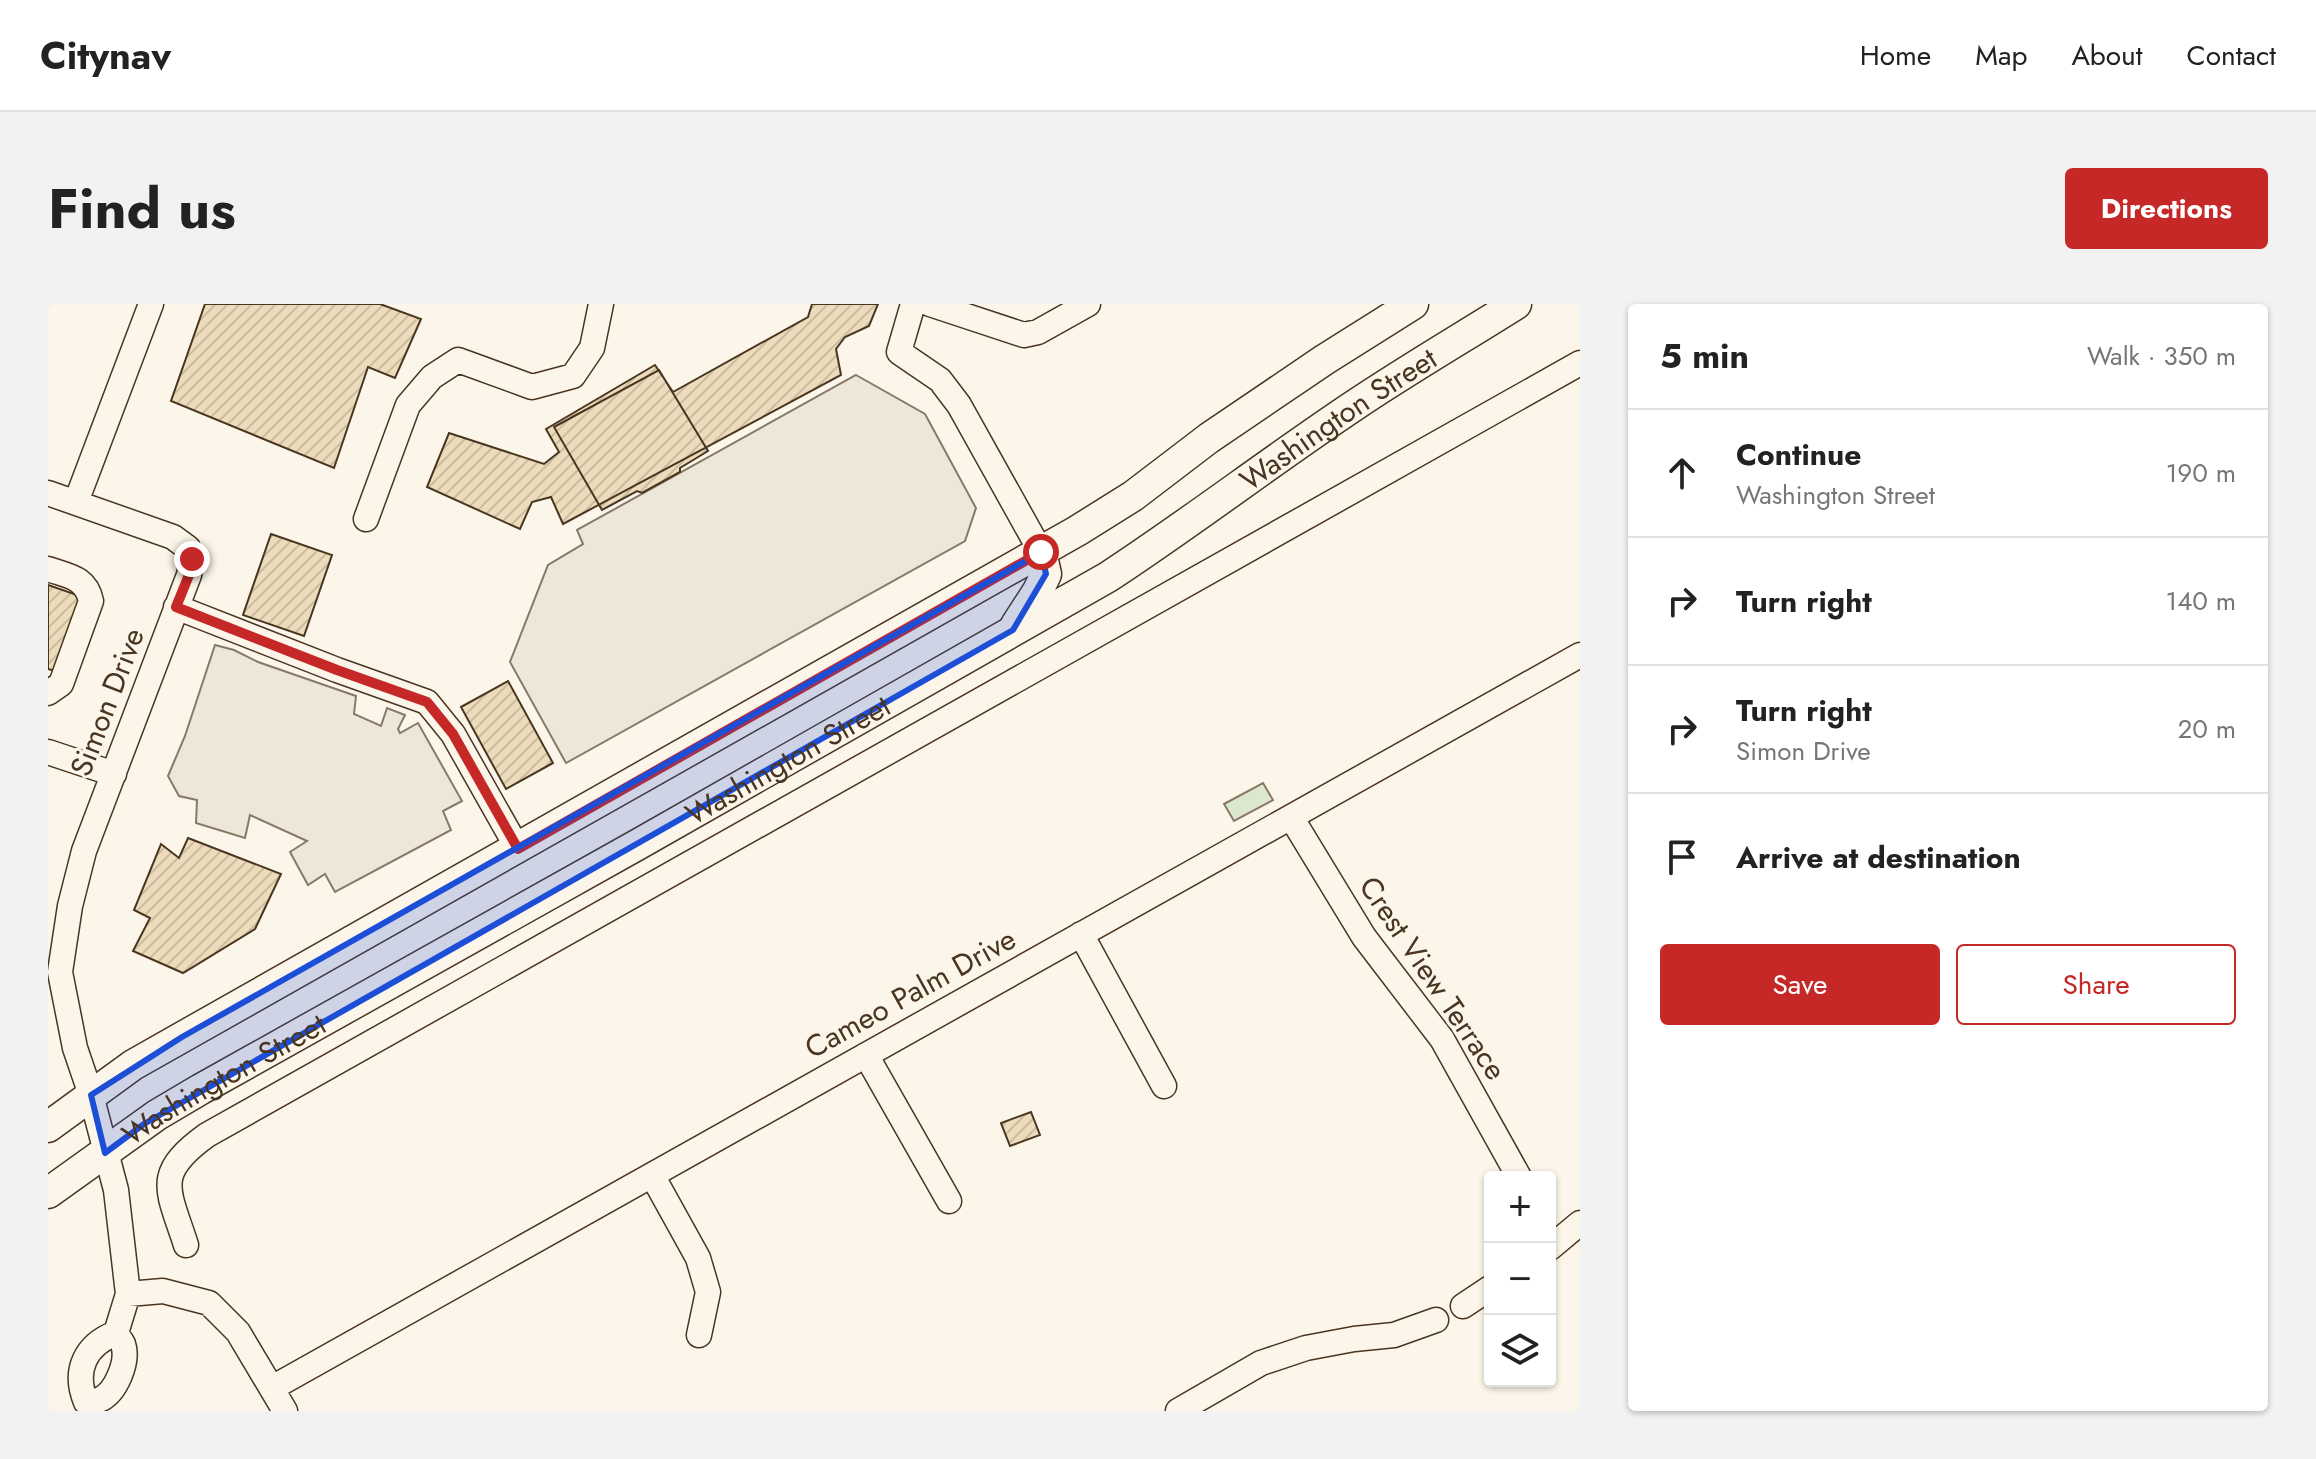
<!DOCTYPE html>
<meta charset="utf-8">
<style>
:root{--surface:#fff;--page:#f2f2f2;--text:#222;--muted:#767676;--line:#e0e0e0;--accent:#c62828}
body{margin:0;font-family:Jost,sans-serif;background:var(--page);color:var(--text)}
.controls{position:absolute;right:24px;bottom:24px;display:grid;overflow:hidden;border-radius:8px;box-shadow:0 2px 6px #0004}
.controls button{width:72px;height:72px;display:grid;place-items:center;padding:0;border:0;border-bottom:2px solid var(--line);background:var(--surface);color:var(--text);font:40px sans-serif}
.stop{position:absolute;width:24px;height:24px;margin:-18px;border:6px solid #c62828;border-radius:50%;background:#fff}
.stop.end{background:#c62828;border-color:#fff;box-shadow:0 2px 8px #0008}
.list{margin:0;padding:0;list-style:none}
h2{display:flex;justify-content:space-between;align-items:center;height:104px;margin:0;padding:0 32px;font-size:34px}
h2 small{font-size:26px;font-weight:400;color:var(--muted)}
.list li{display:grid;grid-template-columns:52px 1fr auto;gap:24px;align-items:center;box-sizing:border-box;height:128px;padding:0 32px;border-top:2px solid var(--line)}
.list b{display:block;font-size:30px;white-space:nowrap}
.list p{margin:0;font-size:26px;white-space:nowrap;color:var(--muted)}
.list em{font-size:26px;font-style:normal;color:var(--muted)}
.actions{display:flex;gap:16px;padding:24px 32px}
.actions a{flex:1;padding:18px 0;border:2px solid var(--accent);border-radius:8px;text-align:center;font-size:28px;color:var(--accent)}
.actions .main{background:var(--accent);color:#fff}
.icon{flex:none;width:44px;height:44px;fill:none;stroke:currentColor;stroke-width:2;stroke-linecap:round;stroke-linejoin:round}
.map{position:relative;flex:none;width:1532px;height:1107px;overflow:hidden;border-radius:8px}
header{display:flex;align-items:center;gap:48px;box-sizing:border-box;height:112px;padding:0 40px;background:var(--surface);border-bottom:2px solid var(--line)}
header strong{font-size:38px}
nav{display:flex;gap:44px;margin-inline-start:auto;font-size:28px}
.intro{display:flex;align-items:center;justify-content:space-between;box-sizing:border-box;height:192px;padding:0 48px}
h1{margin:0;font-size:56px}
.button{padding:20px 36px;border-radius:8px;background:var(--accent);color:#fff;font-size:28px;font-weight:700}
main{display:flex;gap:48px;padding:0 48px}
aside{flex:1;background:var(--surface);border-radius:8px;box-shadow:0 2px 6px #0004}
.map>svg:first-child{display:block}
.pitch{fill:#dce7d0;stroke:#887966;stroke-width:2}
.parking{fill:#ede7d9;stroke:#887966;stroke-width:2}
.building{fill:url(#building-hatch);stroke:#4a3520;stroke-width:2}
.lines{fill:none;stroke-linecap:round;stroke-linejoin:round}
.minor-casing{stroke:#4a3520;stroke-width:27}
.major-casing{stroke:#4a3520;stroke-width:33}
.minor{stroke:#fbf6e9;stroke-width:24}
.major{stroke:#fbf6e9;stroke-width:30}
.route{stroke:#c62828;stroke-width:10}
.marked{fill:#1d4ed8;fill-opacity:0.2;stroke:#1d4ed8;stroke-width:6;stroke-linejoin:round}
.labels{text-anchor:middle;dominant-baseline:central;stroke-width:6;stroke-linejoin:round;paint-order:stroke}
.street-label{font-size:30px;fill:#4a3520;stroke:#fbf6e9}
</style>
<header>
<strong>Citynav</strong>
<nav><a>Home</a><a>Map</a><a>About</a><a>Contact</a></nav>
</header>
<div class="intro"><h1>Find us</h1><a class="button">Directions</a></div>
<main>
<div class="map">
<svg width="1532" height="1107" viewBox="0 0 1532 1107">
<defs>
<pattern id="building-hatch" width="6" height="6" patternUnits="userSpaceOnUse" patternTransform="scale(2)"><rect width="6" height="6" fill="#ecdcbc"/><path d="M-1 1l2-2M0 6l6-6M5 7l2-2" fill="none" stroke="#ccbda1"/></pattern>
</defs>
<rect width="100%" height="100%" fill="#fbf6e9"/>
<path class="pitch" d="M1215,479L1225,496L1186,517L1176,500Z"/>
<path class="parking" d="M808,71L877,110L928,204L917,237L518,459L462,358L500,261L535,240L529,226Z
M167,341L186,346L210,358L308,392L306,410L333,422L339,404L357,411L350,425L352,429L370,419L414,497L395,507L403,526L287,588L277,570L260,581L242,548L259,537L202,511L197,534L148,519L149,496L131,492L120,472L137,432Z"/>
<path class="building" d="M157,0H332L373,15L347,74L320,63L286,164L123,97Z
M764,0H830L821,22L797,33L788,45L793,71L515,220L503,193L484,198L472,225L379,183L401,129L496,160L511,148L498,125L607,61L625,88L760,13Z
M611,66L660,147L632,164V168L594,189L589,187L554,206L506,123Z
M223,230L284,251L256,332L195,311Z
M0,281L32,292L7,367L0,365Z
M460,377L505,459L458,485L413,403Z
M140,534L233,570L207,625L135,669L85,647L102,614L86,606L113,540L131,554Z
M983,808L992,831L962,842L953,819Z"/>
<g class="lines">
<g class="minor-casing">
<path id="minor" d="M865,0L851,48L892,76L911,101L993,248
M882,0L976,31L990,28L1040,0
M0,189L125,233L140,244L144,255L141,271L36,547L22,602L12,668L27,744L43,791L68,886L80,990L68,1029C70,1033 73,1036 75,1040C81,1057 68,1089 51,1096C47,1097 43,1097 38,1098C25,1067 37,1041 68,1029
M28,198L103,0
M318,215L360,101L384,73L410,56L484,83L525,72L544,44L553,0
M0,265C20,272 38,273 43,297L13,380L0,389
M128,303L289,366L379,398L405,430L470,545
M0,448L66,470
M1243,513L1316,633L1394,735L1471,873
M1033,630L1116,782
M818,751L901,897
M604,871L650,954L660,988L651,1031
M138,941C120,885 105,870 159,831L1532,59
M1502,944L1532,919
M80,990L115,987L161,999L190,1028L237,1107
M1415,1002L1442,984
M224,1084L1532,351
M1130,1107L1213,1059L1258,1044L1306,1035L1346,1031L1388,1016"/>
</g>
<g class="major-casing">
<g id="major">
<path d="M968,321L990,287L998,270L993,248"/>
<path d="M0,823L85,761L1029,227L1085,192L1161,134L1276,56L1365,0"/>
<path id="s1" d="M0,889L109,811L153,785L589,541L1060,273C1144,218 1223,157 1307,101C1359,66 1414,34 1468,0"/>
</g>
</g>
<use href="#minor" class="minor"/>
<use href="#major" class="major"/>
</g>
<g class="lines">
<path class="route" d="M144,255L141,271L128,303L289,366L379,398L405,430L470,545L993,248"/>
</g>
<path class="marked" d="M993,248L998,270L965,326L96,820L57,849L43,791L134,733Z"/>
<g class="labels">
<g class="street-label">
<text stroke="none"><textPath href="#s1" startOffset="1506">Washington Street</textPath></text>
<text transform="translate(59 398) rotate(-69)">Simon Drive</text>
<text stroke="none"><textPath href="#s1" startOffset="858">Washington Street</textPath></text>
<text transform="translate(1385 674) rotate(56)">Crest View Terrace</text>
<text transform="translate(862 689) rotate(-29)">Cameo Palm Drive</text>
<text stroke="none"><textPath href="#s1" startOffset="210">Washington Street</textPath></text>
</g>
</g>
</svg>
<div class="controls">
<button>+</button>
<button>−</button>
<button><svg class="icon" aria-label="layers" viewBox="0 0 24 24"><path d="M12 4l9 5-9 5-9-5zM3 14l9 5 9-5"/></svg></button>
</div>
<div class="stop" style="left:993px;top:248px"></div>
<div class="stop end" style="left:144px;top:255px"></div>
</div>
<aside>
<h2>5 min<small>Walk · 350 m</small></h2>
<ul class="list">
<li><svg class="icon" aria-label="ahead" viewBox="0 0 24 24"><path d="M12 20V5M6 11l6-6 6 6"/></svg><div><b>Continue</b><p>Washington Street</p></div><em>190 m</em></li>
<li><svg class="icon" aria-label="right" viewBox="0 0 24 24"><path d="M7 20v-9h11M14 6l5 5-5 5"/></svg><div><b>Turn right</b></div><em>140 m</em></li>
<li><svg class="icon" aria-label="right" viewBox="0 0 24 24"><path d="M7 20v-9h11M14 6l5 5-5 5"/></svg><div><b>Turn right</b><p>Simon Drive</p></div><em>20 m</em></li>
<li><svg class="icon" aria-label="arrive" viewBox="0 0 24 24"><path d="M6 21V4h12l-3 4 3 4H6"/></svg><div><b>Arrive at destination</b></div></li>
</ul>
<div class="actions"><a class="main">Save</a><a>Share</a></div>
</aside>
</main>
